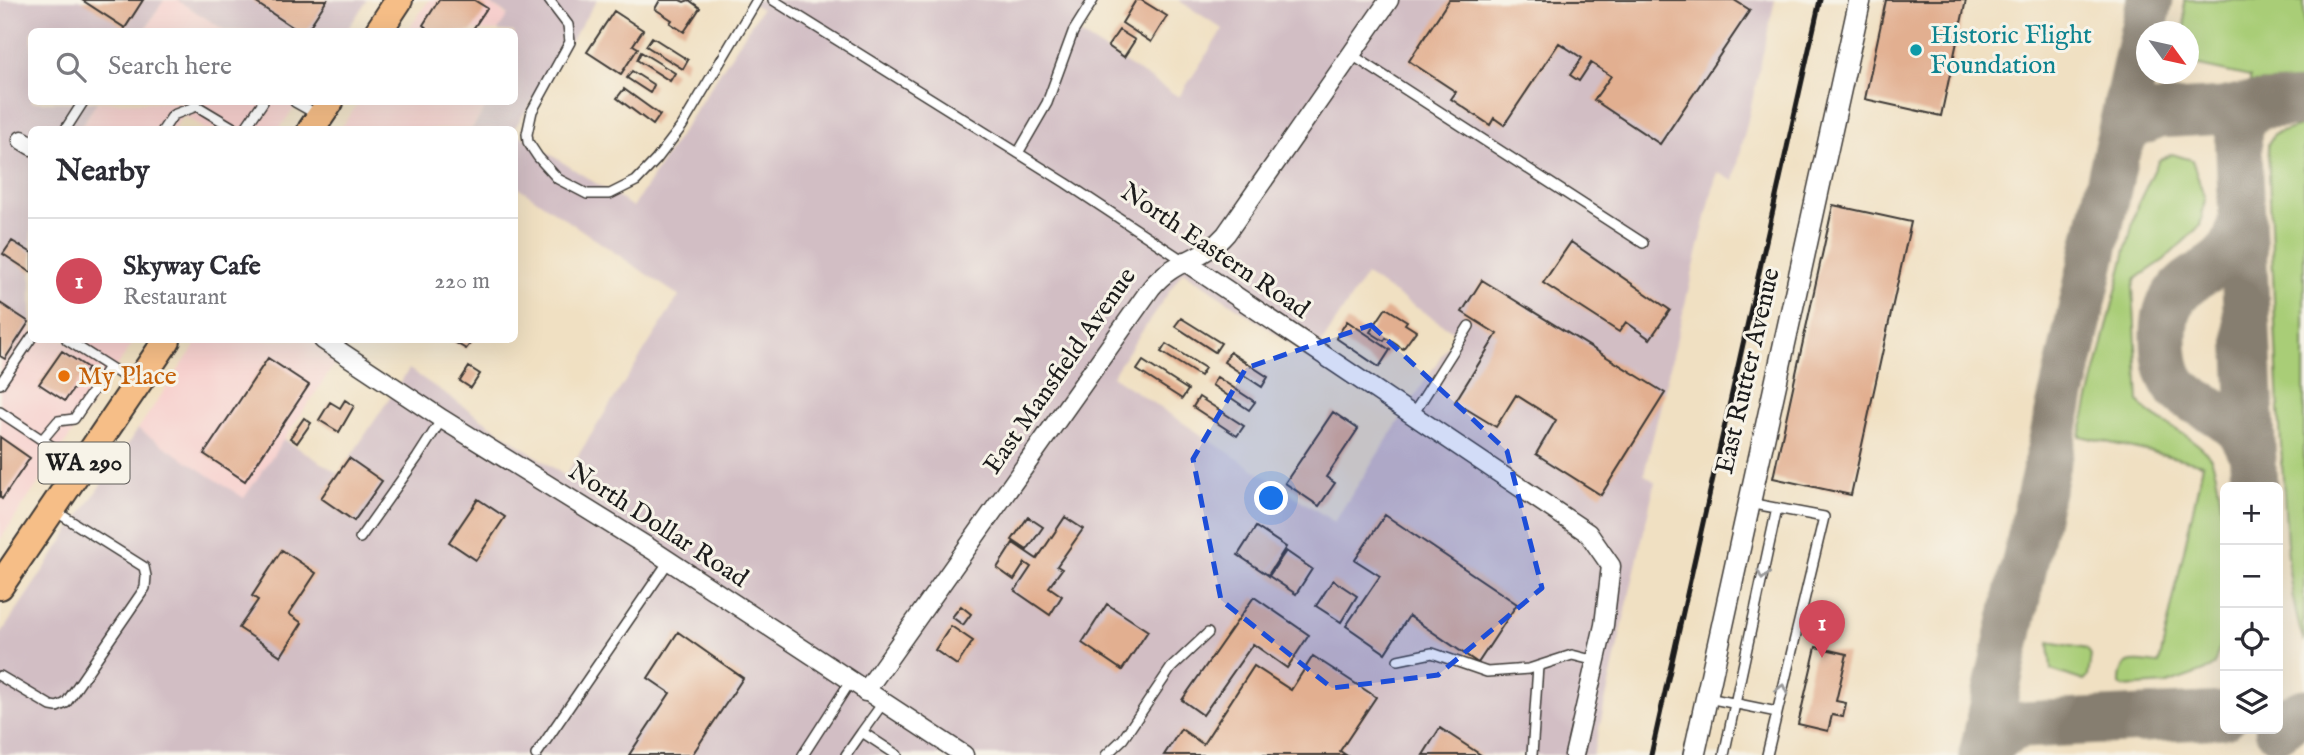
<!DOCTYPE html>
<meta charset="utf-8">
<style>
:root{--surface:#fff;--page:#f2f2f3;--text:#2b2b33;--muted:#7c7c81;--line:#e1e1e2;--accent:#d1495b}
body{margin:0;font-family:"IM FELL English",serif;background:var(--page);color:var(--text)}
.controls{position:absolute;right:21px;bottom:21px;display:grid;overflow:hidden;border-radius:10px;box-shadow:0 7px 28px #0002}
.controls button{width:63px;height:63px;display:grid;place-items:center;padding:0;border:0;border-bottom:2px solid var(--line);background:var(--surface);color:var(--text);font:35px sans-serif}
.compass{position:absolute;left:2136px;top:21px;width:63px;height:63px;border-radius:50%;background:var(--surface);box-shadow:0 7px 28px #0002;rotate:123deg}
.you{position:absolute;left:1272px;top:499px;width:24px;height:24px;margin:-18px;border:5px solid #fff;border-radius:50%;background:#1a73e8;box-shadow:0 0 0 10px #1a73e833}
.badge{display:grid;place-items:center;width:46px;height:46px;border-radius:50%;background:var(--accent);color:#fff;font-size:23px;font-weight:700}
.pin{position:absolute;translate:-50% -58px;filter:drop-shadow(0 2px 4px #0008)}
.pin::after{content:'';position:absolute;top:37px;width:24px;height:21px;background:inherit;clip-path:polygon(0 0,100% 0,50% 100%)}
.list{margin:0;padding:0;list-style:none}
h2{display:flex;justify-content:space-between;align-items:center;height:91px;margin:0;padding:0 28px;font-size:30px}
h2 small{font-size:23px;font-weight:400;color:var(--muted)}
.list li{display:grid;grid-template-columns:46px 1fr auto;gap:21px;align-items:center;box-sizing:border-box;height:126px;padding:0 28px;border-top:2px solid var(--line)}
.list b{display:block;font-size:26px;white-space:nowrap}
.list p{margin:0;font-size:23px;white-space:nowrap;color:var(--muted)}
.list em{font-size:23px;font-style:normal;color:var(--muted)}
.icon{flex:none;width:38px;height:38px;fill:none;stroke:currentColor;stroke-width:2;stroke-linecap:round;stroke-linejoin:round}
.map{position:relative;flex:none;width:2304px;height:755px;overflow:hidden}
.search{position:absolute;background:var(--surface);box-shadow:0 7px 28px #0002;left:28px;top:28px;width:490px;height:77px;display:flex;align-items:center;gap:18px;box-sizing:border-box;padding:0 24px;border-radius:10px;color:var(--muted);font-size:26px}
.panel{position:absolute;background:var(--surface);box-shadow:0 7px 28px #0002;left:28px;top:126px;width:490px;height:217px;border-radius:10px}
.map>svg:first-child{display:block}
.built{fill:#f7d0ce}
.industrial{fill:#d2bec4;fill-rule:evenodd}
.green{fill:#a9cd77;stroke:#62744a;stroke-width:2}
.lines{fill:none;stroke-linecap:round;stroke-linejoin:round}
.taxiway{stroke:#867e6f;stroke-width:47}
.building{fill:#e2af90}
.service-casing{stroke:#3c3935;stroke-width:12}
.minor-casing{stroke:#3c3935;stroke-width:21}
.tertiary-casing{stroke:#3c3935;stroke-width:24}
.primary-casing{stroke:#3c3935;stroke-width:30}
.service{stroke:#fff;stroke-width:9}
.minor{stroke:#fff;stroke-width:18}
.tertiary{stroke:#fff;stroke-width:21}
.primary{stroke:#f6be87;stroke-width:26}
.rail{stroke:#1c1c1c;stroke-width:5}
.oneway{stroke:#999}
.marked{fill:#1d4ed8;fill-opacity:0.2;stroke:#1d4ed8;stroke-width:5;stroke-dasharray:14 9;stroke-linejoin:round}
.culture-dot{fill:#0f9aa8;stroke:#f7f3e8;stroke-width:2.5}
.food-dot{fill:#e8710a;stroke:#f7f3e8;stroke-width:2.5}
.labels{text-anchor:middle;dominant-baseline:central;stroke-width:6;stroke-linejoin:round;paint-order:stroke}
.shield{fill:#f7f3e8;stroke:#5e5c59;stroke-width:2}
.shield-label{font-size:24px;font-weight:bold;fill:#1c1c1c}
.culture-label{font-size:26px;fill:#0d838f;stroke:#f7f3e8;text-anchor:start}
.street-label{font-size:26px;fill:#1c1c1c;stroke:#f7f3e8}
.food-label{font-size:26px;fill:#c56008;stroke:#f7f3e8;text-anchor:start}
</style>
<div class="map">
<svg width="2304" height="755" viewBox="0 0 2304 755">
<rect width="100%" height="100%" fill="#f7f3e8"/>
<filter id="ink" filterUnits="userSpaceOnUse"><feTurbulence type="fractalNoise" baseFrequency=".0143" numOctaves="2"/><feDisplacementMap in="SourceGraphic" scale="14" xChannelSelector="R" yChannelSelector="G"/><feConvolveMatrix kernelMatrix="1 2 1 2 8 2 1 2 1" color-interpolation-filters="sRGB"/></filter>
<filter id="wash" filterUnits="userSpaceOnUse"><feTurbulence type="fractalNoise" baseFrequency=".00686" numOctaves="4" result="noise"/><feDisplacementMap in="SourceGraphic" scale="28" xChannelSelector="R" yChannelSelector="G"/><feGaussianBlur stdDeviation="1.57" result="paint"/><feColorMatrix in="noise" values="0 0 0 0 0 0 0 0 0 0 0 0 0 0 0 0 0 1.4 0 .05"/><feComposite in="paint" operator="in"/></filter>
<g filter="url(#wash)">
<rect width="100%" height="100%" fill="#f0e0c2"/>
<path class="built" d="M164,0H177L226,31L144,32Z
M429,0H484L508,16L498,31L407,32Z
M97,102H299L279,129H205L183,115L174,129L79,130Z
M359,102H490L471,129H340Z
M31,323L32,340H127L133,343L0,540V356L7,361Z
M199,340H351L244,499L138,429Z"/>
<path class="industrial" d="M0,0H164L144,31L32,32V102H97L79,129L32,130L31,323L7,361L0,356Z
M177,0H367L346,32L226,31Z
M484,0H597L514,129L471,130L490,102H514V32L498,31L508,15Z
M747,0H1099L1078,33L1179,97L1223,29L1178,0H1775L1734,181L1717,172L1644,474L1655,482L1593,755H0V635L138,429L244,498L284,439L339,474L409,369L565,476L679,296L515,185V132L633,207L761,9ZM1183,271L1312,358L1366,275L1456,333L1334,522L1112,376Z"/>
<path class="green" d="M2184,0H2304V82L2250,83V77L2195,65L2189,59L2188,32L2185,31Z
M2304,125V642C2286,590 2287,533 2283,479C2276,367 2272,256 2268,144L2274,134Z
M2172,154L2192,160L2205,199L2200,226L2164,260L2136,279L2133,287L2139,402C2153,422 2194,434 2210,457C2223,477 2229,597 2225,623C2223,637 2218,651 2214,665L2210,669L2167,684L2123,687L2120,684C2119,654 2139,662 2159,664L2203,464L2080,436L2137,206L2159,160Z
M2049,642L2087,649L2091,655L2088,677L2084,681L2051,670Z"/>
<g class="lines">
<path class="taxiway" d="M2116,153L2127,131L2136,124L2159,115L2223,111L2246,106L2304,103
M2241,221C2233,275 2190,266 2170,304C2164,315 2164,328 2164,340C2165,405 2198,393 2234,425C2244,434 2249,445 2253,457
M2254,487L2238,129L2247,114L2262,105
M2278,729L2292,717L2304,712
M1982,755L2150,0
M1984,755C1993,739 2005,729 2023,725L2225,715"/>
</g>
<g id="blocks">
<path class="building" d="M82,0H143L125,28Z
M252,0H327L306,32H300Z
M439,0H474L487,8L471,32H432L423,25Z
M660,0H680L684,2L689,0L700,8L684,32L670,23L672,20L655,9Z
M1136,0H1141L1167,16L1151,42L1122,23Z
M1449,0H1734L1750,10L1660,144L1594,100L1611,76L1591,63L1579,81L1570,75L1582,58L1559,43L1504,125L1494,118L1490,125L1451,99L1456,92L1409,61Z
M1886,0H1966L1941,116L1865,99Z
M614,11L643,30L633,45L638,48L621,74L587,52Z
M1119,30L1135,40L1124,57L1108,46Z
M652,37L688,60L683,69L646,46Z
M641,52L675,73L670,81L637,60Z
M632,71L654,85L650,93L627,78Z
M624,89L660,115L653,125L617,98Z
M1833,205L1911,222L1851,495L1773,478Z
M12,241L32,253V273L3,254Z
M1571,242L1670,310L1650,339L1626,322L1619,332L1543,283Z
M1482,280L1665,393L1601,495L1536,454L1556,420L1516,395L1496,427L1455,402L1497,334L1462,312Z
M0,303L29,322L5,359L0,356Z
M1386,308L1407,321L1405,324L1416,331L1403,349L1386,338L1384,341L1370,332Z
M1181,318L1221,343L1215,352L1175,326Z
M1347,321L1390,350L1379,367L1336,338Z
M451,340H473L466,349Z
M1166,344L1205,368L1200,376L1161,352Z
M62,351L88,368L65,401L39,384Z
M1230,352L1268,377L1262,387L1224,362Z
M268,358L309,385L245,481L204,454Z
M1143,361L1188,390L1182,399L1137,370Z
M469,367L480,374L471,388L460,381Z
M1217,377L1255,402L1249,410L1212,385Z
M1199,397L1244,426L1237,436L1193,407Z
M345,400L354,406L339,432L319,420L330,402L340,408Z
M1333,412L1358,429L1326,477L1335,483L1319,506L1285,483Z
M304,418L311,423L297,443L290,438Z
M0,437L30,458L2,499L0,497Z
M349,458L382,481L354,521L321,498Z
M478,499L505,517L476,560L449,542Z
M1385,515L1517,604L1478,663L1409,616L1385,653L1346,626L1380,576L1355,560Z
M1028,517L1043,527L1027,550L1012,540Z
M1065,517L1083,529L1057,566L1062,569L1049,587L1062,596L1050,615L1015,591L1031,567L1025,563L1014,580L997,568L1013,543L1037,559Z
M1256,527L1286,547L1268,575L1238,555Z
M282,550L316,573L289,614L302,623L281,656L239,628L258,600L252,596Z
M1286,551L1312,569L1296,594L1269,576Z
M1333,580L1357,596L1341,622L1316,606Z
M1254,597L1309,635L1287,668L1253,644L1203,715L1182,700Z
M1107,604L1148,631L1122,670L1082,643Z
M961,606L971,614L963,625L952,617Z
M951,626L973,641L957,665L935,650Z
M678,632L743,678L692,755H629L670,693L648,678Z
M1816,647L1847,654L1836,701L1846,703L1843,717L1832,715L1828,731L1798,724Z
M1313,656L1376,697L1340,751L1346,755H1164L1181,729L1203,744L1254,666L1291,690Z
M1440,728L1481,755H1423Z"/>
</g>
</g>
<g filter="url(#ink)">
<use href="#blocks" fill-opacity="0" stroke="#3c3935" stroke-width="2"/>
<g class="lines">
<g class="service-casing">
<path id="service" d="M549,0L568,25L570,42L532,111L527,134L528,142L538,157L558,179L587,194H610L636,181L656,160L682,126L757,0
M773,0L1066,183L1184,261
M1352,55L1643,243
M295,102L318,115
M65,130L83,102
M163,130L173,115L197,106L237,130
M244,130L263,102
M1018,153L1047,103L1073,32L1093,0
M67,340L136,384
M0,384L32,337
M0,412L80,465
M1412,416L1469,326
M42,440L58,421L74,419L109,367
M1749,503L1824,517L1767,755
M360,538L417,458L442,419
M1398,660L1432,653L1487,672L1529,669L1572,655L1596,661
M0,676L51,706L57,707L66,703L145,588L146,576L144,567L55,511
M1708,698L1777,712
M883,703L862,732L897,755
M536,755L669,561
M803,755L850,682
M846,755L862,732
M1106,755L1123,739L1171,668L1208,633
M1532,755L1538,666
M1724,755L1777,508"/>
</g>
<g class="minor-casing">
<path id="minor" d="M22,140L32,146
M1184,261L1588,533L1611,566L1604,625L1574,755
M323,340L442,419L651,549L964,755
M865,692L1151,288C1174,259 1203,261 1226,234L1389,0"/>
</g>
<g class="tertiary-casing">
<path id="tertiary" d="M1694,755L1860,0"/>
</g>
<g class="primary-casing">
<path id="primary" d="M378,32L399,0
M311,130L330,102
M0,586L167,340"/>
</g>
<use href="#service" class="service"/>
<use href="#minor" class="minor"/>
<use href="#tertiary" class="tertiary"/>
<use href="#primary" class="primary"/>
<path class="rail" d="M1651,755L1820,0"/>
</g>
<defs><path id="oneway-chevron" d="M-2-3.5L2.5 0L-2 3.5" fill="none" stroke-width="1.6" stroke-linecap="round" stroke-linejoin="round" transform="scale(1.75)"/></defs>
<g class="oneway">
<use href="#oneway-chevron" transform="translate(1763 575) rotate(102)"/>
<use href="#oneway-chevron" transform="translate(1782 689) rotate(-76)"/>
</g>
</g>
<path class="marked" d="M1371,325L1507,451L1542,588L1438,675L1332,688L1221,600L1193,459L1246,368Z"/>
<circle class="culture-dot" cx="1916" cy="50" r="7"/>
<circle class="food-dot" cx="64" cy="376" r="7"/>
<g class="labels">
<rect class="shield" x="38.5" y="442.5" width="91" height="41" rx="5"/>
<g class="shield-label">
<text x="84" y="463">WA 290</text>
</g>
<g class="culture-label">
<text x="1930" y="35">Historic Flight<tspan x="1930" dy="30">Foundation</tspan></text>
</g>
<g class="street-label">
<text transform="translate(1215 251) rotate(34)">North Eastern Road</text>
<text transform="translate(1060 371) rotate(-55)">East Mansfield Avenue</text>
<text transform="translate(1748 371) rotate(-77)">East Rutter Avenue</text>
<text transform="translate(658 525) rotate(33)">North Dollar Road</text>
</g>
<g class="food-label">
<text x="78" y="376">My Place</text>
</g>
</g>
</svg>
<div class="controls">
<button>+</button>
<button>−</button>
<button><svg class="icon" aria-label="locate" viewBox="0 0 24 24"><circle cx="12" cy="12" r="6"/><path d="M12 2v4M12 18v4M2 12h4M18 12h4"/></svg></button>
<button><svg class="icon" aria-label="layers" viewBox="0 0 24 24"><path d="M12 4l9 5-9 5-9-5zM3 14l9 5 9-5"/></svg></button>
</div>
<svg class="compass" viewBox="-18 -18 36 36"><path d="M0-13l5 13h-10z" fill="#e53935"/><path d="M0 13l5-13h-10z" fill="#7c7c81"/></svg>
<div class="you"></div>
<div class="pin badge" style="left:1822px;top:658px">1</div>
<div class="search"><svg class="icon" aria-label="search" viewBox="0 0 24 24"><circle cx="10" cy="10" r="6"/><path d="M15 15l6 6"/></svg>Search here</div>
<section class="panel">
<h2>Nearby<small></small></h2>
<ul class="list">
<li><span class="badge">1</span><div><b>Skyway Cafe</b><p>Restaurant</p></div><em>220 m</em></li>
</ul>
</section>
</div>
